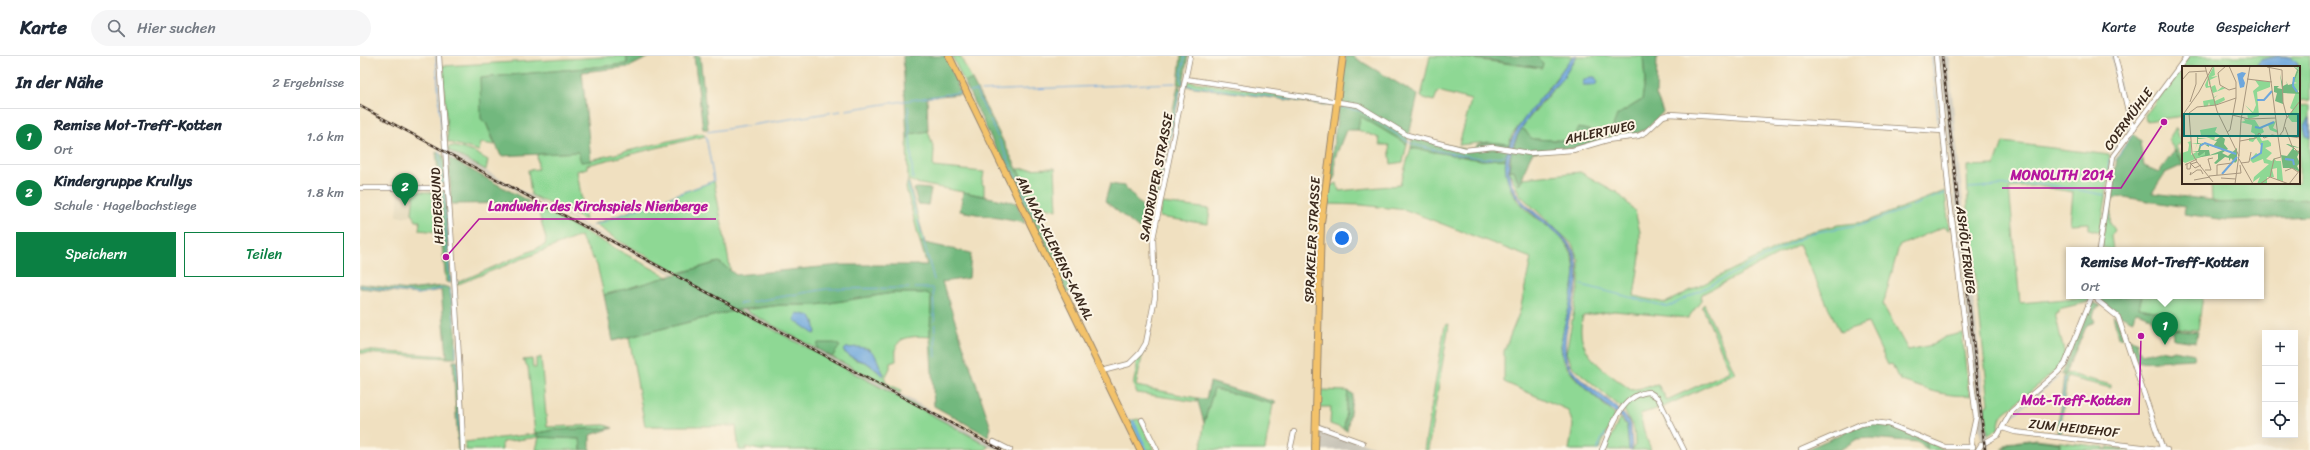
<!DOCTYPE html>
<html lang="de">
<meta charset="utf-8">
<style>
:root{--surface:#fff;--page:#f6f6f7;--text:#1f2937;--muted:#747a83;--line:#e0e1e3;--accent:#0b8043}
body{margin:0;font-family:Sriracha,sans-serif;background:var(--page);color:var(--text)}
.controls{position:absolute;right:12px;bottom:12px;display:grid;overflow:hidden;border-radius:0px;box-shadow:0 4px 16px #0002}
.controls button{width:36px;height:36px;display:grid;place-items:center;padding:0;border:0;border-bottom:1px solid var(--line);background:var(--surface);color:var(--text);font:20px sans-serif}
.you{position:absolute;left:982px;top:182px;width:14px;height:14px;margin:-10px;border:3px solid #fff;border-radius:50%;background:#1a73e8;box-shadow:0 0 0 6px #1a73e833}
.badge{display:grid;place-items:center;width:26px;height:26px;border-radius:50%;background:var(--accent);color:#fff;font-size:13px;font-weight:700}
.pin{position:absolute;translate:-50% -33px;filter:drop-shadow(0 1px 2px #0008)}
.pin::after{content:'';position:absolute;top:21px;width:14px;height:12px;background:inherit;clip-path:polygon(0 0,100% 0,50% 100%)}
.popup{position:absolute;left:1706px;top:191px;width:198px;height:52px;box-sizing:border-box;display:grid;place-content:center;border-radius:0px;background:var(--surface);filter:drop-shadow(0 1px 3px #0005);font-size:13px;white-space:nowrap;color:var(--muted)}
.popup b{font-size:15px;color:var(--text)}
.popup::after{content:'';position:absolute;left:50%;top:100%;margin-left:-8px;border:8px solid transparent;border-top-color:var(--surface)}
.list{margin:0;padding:0;list-style:none}
h2{display:flex;justify-content:space-between;align-items:center;height:52px;margin:0;padding:0 16px;font-size:17px}
h2 small{font-size:13px;font-weight:400;color:var(--muted)}
.list li{display:grid;grid-template-columns:26px 1fr auto;gap:12px;align-items:center;box-sizing:border-box;height:56px;padding:0 16px;border-top:1px solid var(--line)}
.list b{display:block;font-size:15px;white-space:nowrap}
.list p{margin:0;font-size:13px;white-space:nowrap;color:var(--muted)}
.list em{font-size:13px;font-style:normal;color:var(--muted)}
.actions{display:flex;gap:8px;padding:12px 16px}
.actions a{flex:1;padding:9px 0;border:1px solid var(--accent);border-radius:0px;text-align:center;font-size:14px;color:var(--accent)}
.actions .main{background:var(--accent);color:#fff}
.icon{flex:none;width:22px;height:22px;fill:none;stroke:currentColor;stroke-width:2;stroke-linecap:round;stroke-linejoin:round}
.map{position:relative;flex:none;width:1950px;height:394px;overflow:hidden}
header{display:flex;align-items:center;gap:24px;box-sizing:border-box;height:56px;padding:0 20px;background:var(--surface);border-bottom:1px solid var(--line)}
header strong{font-size:19px}
nav{display:flex;gap:22px;margin-inline-start:auto;font-size:14px}
.search{width:280px;height:36px;background:var(--page);display:flex;align-items:center;gap:10px;box-sizing:border-box;padding:0 14px;border-radius:22px;color:var(--muted);font-size:15px}
main{display:flex}
aside{flex:1;background:var(--surface)}
.map>svg:first-child{display:block}
.built{fill:#dfd3b4}
.industrial{fill:#c8c4b8}
.green{fill:#8ed894;stroke:#648159;fill-rule:evenodd}
.forest{fill:#72b87e;stroke:#56714e}
.water{fill:#6ea7dd;stroke:#54687e}
.lines{fill:none;stroke-linecap:round;stroke-linejoin:round}
.stream{stroke:#6ea7dd;stroke-width:1}
.canal{stroke:#6ea7dd;stroke-width:3.5}
.minor-casing{stroke:#96856f;stroke-width:6}
.major-casing{stroke:#96856f;stroke-width:8}
.minor{stroke:#fff;stroke-width:4.5}
.major{stroke:#f3c26a;stroke-width:6}
.rail-casing{stroke:#3b2a1e;stroke-width:2.5}
.rail{stroke:#fcf5e5;stroke-width:1;stroke-dasharray:3;stroke-linecap:butt}
.labels{text-anchor:middle;dominant-baseline:central;stroke-width:4;stroke-linejoin:round;paint-order:stroke}
.street-label{font-size:13px;fill:#3b2a1e;stroke:#fcf5e5}
.inset-river{fill:none;stroke:#6ea7dd;stroke-width:2}
.inset-road{fill:none;stroke:#a8977f;stroke-width:1}
.view{fill:#0f766e;fill-opacity:0.15;stroke:#0f766e;stroke-width:2}
.inset-edge{fill:none;stroke:#3b2a1e;stroke-width:2}
.leader{fill:none;stroke:#b5179e;stroke-width:1.5}
.callout-dot{fill:#b5179e;stroke:#fcf5e5;stroke-width:1.5}
.callout-label{font-size:14px;text-anchor:middle;font-weight:bold;fill:#b5179e;stroke:#fcf5e5;stroke-width:4;stroke-linejoin:round;paint-order:stroke}
</style>
<header>
<strong>Karte</strong>
<div class="search"><svg class="icon" aria-label="search" viewBox="0 0 24 24"><circle cx="10" cy="10" r="6"/><path d="M15 15l6 6"/></svg>Hier suchen</div>
<nav><a>Karte</a><a>Route</a><a>Gespeichert</a></nav>
</header>
<main>
<aside>
<h2>In der Nähe<small>2 Ergebnisse</small></h2>
<ul class="list">
<li><span class="badge">1</span><div><b>Remise Mot-Treff-Kotten</b><p>Ort</p></div><em>1.6 km</em></li>
<li><span class="badge">2</span><div><b>Kindergruppe Krullys</b><p>Schule · Hagelbachstiege</p></div><em>1.8 km</em></li>
</ul>
<div class="actions"><a class="main">Speichern</a><a>Teilen</a></div>
</aside>
<div class="map">
<svg width="1950" height="394" viewBox="0 0 1950 394">
<rect width="100%" height="100%" fill="#fcf5e5"/>
<filter id="ink" filterUnits="userSpaceOnUse"><feTurbulence type="fractalNoise" baseFrequency=".025" numOctaves="2"/><feDisplacementMap in="SourceGraphic" scale="8" xChannelSelector="R" yChannelSelector="G"/><feConvolveMatrix kernelMatrix="1 2 1 2 8 2 1 2 1" color-interpolation-filters="sRGB"/></filter>
<filter id="wash" filterUnits="userSpaceOnUse"><feTurbulence type="fractalNoise" baseFrequency=".012" numOctaves="4" result="noise"/><feDisplacementMap in="SourceGraphic" scale="16" xChannelSelector="R" yChannelSelector="G"/><feGaussianBlur stdDeviation="0.9" result="paint"/><feColorMatrix in="noise" values="0 0 0 0 0 0 0 0 0 0 0 0 0 0 0 0 0 1.4 0 .05"/><feComposite in="paint" operator="in"/></filter>
<g filter="url(#wash)">
<rect width="100%" height="100%" fill="#f0e0c0"/>
<path class="built" d="M39,134L54,135L52,157L50,161L45,160V162L37,160Z"/>
<path class="industrial" d="M1579,0H1589L1595,72L1630,394H1624L1620,378Z
M88,94L193,152L645,394L629,391L325,225L108,109L89,102Z
M958,371L1024,394H958Z"/>
<path class="green" d="M260,0H267V8L120,22L126,67L135,89L121,87L119,95L88,86L82,10Z
M592,0H600L612,24L604,26Z
M1070,0H1090L1181,12L1183,7L1176,0H1213L1152,79L1149,88L1128,86L1099,89L1111,44L1078,35L1074,45L1061,41Z
M1217,0H1283L1285,24L1282,44C1267,52 1255,61 1257,80L1245,82L1247,78L1212,85L1173,83L1168,80L1165,74L1160,73L1204,20Z
M1829,0H1950V44L1939,45V11H1823V60L1786,65L1785,60Z
M828,25L971,46V50L827,30Z
M1950,49V143C1934,144 1861,152 1852,144L1851,127H1939V50Z
M1000,60L1047,88L1043,106L1031,108L1029,89H1020L1019,82L998,74Z
M1815,73H1817L1819,82L1823,81V89L1819,88L1816,91L1823,101V106L1808,84Z
M568,75L574,93L573,111L624,116L622,128L624,129V140L555,127L548,123L565,187L560,186L546,132L548,123L547,83L551,78Z
M342,77L345,80L227,109V112L217,115L225,164L171,139L168,114L178,113L177,98L219,96L222,106Z
M1643,86L1750,99L1746,142L1740,176L1729,173V167L1710,168L1713,136L1676,130L1649,132L1660,247L1729,241L1728,246L1698,253V256L1695,257L1705,300L1702,309L1641,360L1638,373L1628,379L1625,351L1629,348L1608,151L1607,110L1635,109Z
M93,90L114,96L128,104L126,114L88,94V91Z
M1051,92L1122,104L1146,103C1146,115 1147,130 1155,141C1170,165 1205,173 1213,203C1219,226 1206,265 1201,288C1202,293 1201,299 1203,304C1210,322 1241,345 1255,359L1239,394H1209L1213,369L1208,354L1144,326V295L1160,255L1171,202L1046,154L1002,149L968,148L966,146V132L977,127L979,135L1040,129Z
M695,112L697,154L675,148L657,113Z
M1154,114L1159,128L1163,122L1220,116L1258,137L1275,155L1280,176V201L1274,240L1305,247L1449,176L1478,169L1505,166L1585,135L1589,174L1583,171L1539,190L1523,249L1548,294L1572,289L1585,281L1602,277L1608,332L1611,339C1586,342 1563,332 1539,324L1541,322H1538L1532,308L1528,309L1508,267L1480,276L1439,188L1342,238L1341,245L1328,262L1254,255L1223,260C1212,297 1246,315 1271,334L1298,329L1307,344L1370,315L1342,250L1344,248L1375,317L1301,352L1309,371L1299,352L1280,358L1284,375L1291,394H1272L1275,389L1274,373L1264,354L1213,311L1206,297L1219,228V205L1212,188L1160,139L1149,115Z
M354,125L371,217L359,206L319,217L259,185L234,168Z
M54,135L79,137L78,176L59,174L60,165H56L52,157Z
M1750,141L1752,142L1750,167L1755,174L1751,180L1753,194L1741,191Z
M802,147L850,153L848,168L799,161Z
M177,150L308,221L244,239L237,209L220,180L96,229V227L185,189L186,183Z
M533,237H567L571,240L570,281C562,280 541,279 537,289C535,293 536,301 536,305L530,307V312L525,322L526,327L541,334L540,337L472,301L475,297L459,287L457,293L384,254L421,249H457ZM508,292C515,301 518,309 524,318L523,320L506,306L496,304L484,296Z
M1782,240H1843L1838,274L1812,272V267L1805,257L1779,252Z
M377,254L620,385L629,391L625,394H401L386,391V394H379L376,370H285L269,281Z
M1089,268L1068,394H1064L1085,269Z
M0,294L87,300L89,302L0,297Z
M783,296L776,330L837,342V346L777,337L773,329L777,311L775,307Z
M181,301L187,371L245,369L253,372L192,374L176,378L179,381L221,383V394H176L179,381L142,386V394H106L105,386L175,378L168,311L163,304L172,303L173,312H176V303Z
M1707,317L1751,329V332L1707,321L1700,378H1697L1704,320Z
M854,332L913,348L905,394H841L844,367Z
M960,334L988,335L984,373L970,368L971,351H959Z
M1260,362L1267,370L1269,394H1245Z
M778,363L780,364L794,394H782L768,365Z
M1676,383L1744,391V393H1747L1748,391L1772,394H1699L1700,387H1649L1641,394L1647,387Z
M1565,384L1583,393V394H1567Z"/>
<path class="forest" d="M267,0H291L269,11L222,16L231,105L221,106L218,96L141,100L126,67L121,63L120,22L267,8Z
M334,0H340L348,73H343Z
M543,0H586L601,38L567,41L568,75L551,78L547,83Z
M821,0H828L823,29H818Z
M986,0H992L1058,39L1047,88L1000,60L998,74H986L975,102V123L968,126Z
M1100,0H1176L1183,7L1182,12Z
M1283,0H1297L1296,39L1303,56C1285,75 1284,78 1257,80L1253,70L1257,59L1282,44L1285,24Z
M612,24L678,154L676,161L689,183L713,235L706,237L604,26Z
M818,30L821,32L795,153L791,154Z
M1219,72L1247,78L1245,82L1214,92L1173,96C1166,106 1165,118 1159,129L1154,114L1149,115L1151,97L1160,73L1165,74L1169,80L1173,83L1212,85Z
M1773,78L1782,86L1780,87L1784,110L1799,116L1815,94L1823,109L1805,117L1792,137L1852,144L1855,147L1950,143V160L1867,164L1824,158L1825,151L1764,141L1752,142L1757,101Z
M1054,82L1113,95L1117,89L1128,86L1149,88L1146,103L1122,104L1051,92L1052,83Z
M76,96L84,100L85,127L83,128L79,127Z
M89,102L172,147L91,148Z
M750,128L764,130L790,159L793,163L790,182L745,145Z
M557,132L571,133L568,149L558,148L554,133Z
M80,135H84L86,140L91,227L86,226L81,180L78,179Z
M603,136L657,147L665,167L600,155Z
M560,186L611,197L609,222L582,226L631,372L628,380L574,350L570,281L571,240L567,237H533L457,249H421L377,254L253,285L244,239L359,206L376,219L482,209H567Z
M0,228L48,234L83,230L90,232L96,275V302H89L87,300L81,234L58,238L0,232Z
M1738,240H1782L1779,252L1809,258L1812,262V272L1798,271C1790,262 1788,258 1775,256L1773,265C1761,260 1745,252 1738,240Z
M1732,246L1741,250L1735,254L1733,261L1735,266L1727,269L1704,320L1701,318Z
M1753,259L1757,262L1764,283L1758,281Z
M1812,273L1838,276L1836,286L1813,283Z
M1768,283L1777,285L1778,293L1782,298L1799,294L1810,296L1813,294L1835,298L1834,303L1776,306Z
M458,287H475L480,290L472,301L457,293Z
M93,305H98L101,394H98Z
M850,326L916,346L913,348L854,333L844,367L837,342L846,343Z
M988,335L993,338L987,375L984,373Z
M1514,366L1536,372L1565,384L1567,394L1558,386L1510,382L1497,383L1480,394H1445L1502,369Z
M253,372L230,379V394H221L220,383L179,381L175,378L192,374Z
M1676,384L1700,387L1699,394H1643L1649,387Z"/>
<path class="water" d="M1213,0H1217C1211,7 1208,16 1202,23C1170,58 1119,109 1171,153C1187,167 1209,180 1216,201C1226,234 1193,283 1210,310C1225,332 1253,343 1268,364L1271,372L1272,394H1269L1267,370L1263,363C1243,346 1201,318 1201,289C1202,275 1207,261 1210,247C1212,233 1217,217 1214,203C1209,183 1189,171 1174,159C1119,113 1154,73 1190,31C1198,21 1204,10 1213,0Z
M1918,0L1931,1L1938,8V11H1894L1901,4Z
M1230,21H1235L1238,26L1235,29H1223V25Z
M1950,62V82L1946,80L1944,71Z
M437,257L451,260L454,265L456,277L454,278L434,264Z
M498,291C519,293 515,304 524,318L523,320C518,316 512,309 505,306C497,304 490,301 483,295L486,292Z"/>
<g class="lines">
<path class="stream" d="M76,0L82,84
M1572,0L1579,72
M1752,0L1769,75
M823,28L821,21L825,0
M826,29L972,49
M616,35L628,60
M621,35L815,27
M610,36L617,35
M548,50L553,123
M981,51L1001,55L1052,88L1087,97L1127,103L1146,99
M486,54L602,36
M630,64L673,158
M347,76L481,55
M1580,79L1585,131
M79,95L83,128
M1752,97L1762,84
M1755,104L1772,79
M1748,116L1749,103
M548,128L556,159
M1609,132L1679,127L1745,139
M1752,132L1753,115
M84,136L90,227
M1552,150L1585,137
M1748,162L1751,138
M558,164L574,224
M232,170L354,125L346,80
M790,176L820,34
M1222,229L1308,251L1451,177L1504,168L1548,152
M0,230L59,238L85,232
M90,232L95,270
M555,232H572
M573,233L576,301
M391,246L466,233L549,232
M379,248L386,247
M96,287V300
M97,306L100,394
M1651,361L1698,321
M1699,376L1705,322
M1245,377V382
M1237,394L1243,380
M1246,394L1248,385"/>
<path class="canal" d="M773,366L786,394"/>
</g>
</g>
<g filter="url(#ink)">
<g class="lines">
<g class="minor-casing">
<path id="minor" d="M79,0C87,131 99,262 103,394
M1576,0L1589,139L1616,361L1611,384L1612,391
M1755,0L1771,67L1774,72
M826,23L998,49L1047,79L1105,94L1133,91L1169,97L1213,94L1247,84L1278,80L1286,76L1303,60L1310,58L1583,75
M0,132H87
M1739,194L1753,100L1827,0
M1736,240L1738,245L1758,261L1803,394
M742,315L769,308L780,297L786,287L795,241L793,182L830,0
M782,364L797,394
M956,370L1003,387
M1643,372L1655,376L1807,394
M634,386L650,394
M930,394L934,376
M1242,394C1251,373 1261,338 1289,336L1298,342L1324,394
M1441,394L1501,368L1512,366L1528,368L1585,391H1613
M1618,394L1621,389L1638,379L1651,356L1698,316L1705,308L1732,240"/>
</g>
<g class="major-casing">
<path id="major" d="M589,0L780,394
M955,394L961,167L983,0"/>
</g>
<use href="#minor" class="minor"/>
<use href="#major" class="major"/>
<g class="rail-casing">
<path id="rail" d="M1582,0L1625,394
M0,50L641,394"/>
</g>
<use href="#rail" class="rail"/>
</g>
</g>
<g class="labels">
<g class="street-label">
<text transform="translate(1768 63) rotate(-54)">COERMÜHLE</text>
<text transform="translate(1240 76) rotate(-12)">AHLERTWEG</text>
<text transform="translate(796 121) rotate(-79)">SANDRUPER STRASSE</text>
<text transform="translate(77 150) rotate(-93)">HEIDEGRUND</text>
<text transform="translate(952 184) rotate(-87)">SPRAKELER STRASSE</text>
<text transform="translate(695 192) rotate(64)">AM MAX-KLEMENS-KANAL</text>
<text transform="translate(1606 194) rotate(83)">ASHÖLTERWEG</text>
<text transform="translate(1714 372) rotate(6)">ZUM HEIDEHOF</text>
</g>
</g>
<g transform="translate(1822 10)">
<rect width="118" height="118" fill="#f0e0c0"/>
<path d="M32,0L33,9L29,11L36,10L28,14L29,21L33,19L35,25L40,21L44,22L43,16L44,22L31,27L32,31L36,29L32,32L33,35L42,31L43,34L34,39L28,40L27,36L26,40L22,41L21,35L32,33L29,21L24,22L23,19L26,12V20H29L26,11ZM113,0H118V24L115,25L118,28V56H110L106,51L111,44L108,42L114,26L111,18L115,17L112,16L117,4ZM73,14L88,16V21L75,26L77,50L66,53L65,47L71,48L63,39L71,46L74,39L71,25L77,20ZM62,53L73,54L78,62L87,58L94,55L91,62L95,64L96,67L88,64L86,59L80,61L82,66L77,69L80,75L86,74L89,77V80L83,82L90,87L84,93L90,95L92,92L94,95H99L101,115L95,114V102L90,103L92,111H85V118H73H75L78,111L71,116L72,111L87,98L82,97L81,93L71,97L68,94L74,87L77,89L80,81L74,72L71,76L67,75V72H72L73,68L69,66L70,59L58,56L63,55ZM35,61L33,66L39,70L33,71L32,74L19,69L18,64ZM9,75H15H9V78L15,77L13,84L15,78H9V89L16,85L15,89L23,86L24,89L3,97L0,95V87L6,85L7,79L6,76L0,78Z" fill="#8ed894"/>
<path d="M111,0L117,4L111,19L118,28L101,27V38L93,35L95,27L92,26V20H97L95,22L100,23L98,8L101,20L105,18L104,15L106,19L110,18L115,4ZM17,69L16,72L25,73H16V77L31,80L35,75L27,73L34,74L39,70L43,73L42,78L46,83L40,87L46,90L55,82V95L53,97L49,92L47,95V92L43,91L34,98L32,97L36,93V88L14,92L23,89V86L17,90L15,88L17,86H10L16,85L18,78H15V70H13ZM20,77L27,81V79L41,84L28,89L27,84H18ZM104,78H106L118,82L112,81V84L118,85L115,91L118,97L115,100L118,106L110,102H101L99,89L105,90L111,82Z" fill="#72b87e" fill-rule="evenodd"/>
<path d="M60,6L64,7L61,12L63,17L62,21L58,22L55,8Z" fill="#6ea7dd"/>
<path class="inset-river" d="M112,11L111,20L115,26M75,34H82L90,25M73,61L78,62L92,56M18,80L23,77L54,88M69,93L79,87L80,77M103,93L111,94L112,99M40,108L55,91"/>
<path class="inset-road" d="M23,0L35,45L57,90M44,0L36,7L38,19L47,24L54,22M87,0L96,70M85,1L100,4L101,36L105,52M65,13L90,16M0,14L7,6L24,5M8,36L14,18V7M7,47L15,41L34,39L54,32M7,47L10,87L15,96M50,49L67,53L94,52M0,50L17,26L31,0M103,61L110,80L118,88M45,66L48,64L54,32V16L47,0M98,69L118,72M97,70L101,65L104,53L118,35M58,75L74,72L77,67L82,72L90,69L96,70M57,93L71,118M15,96L31,116M5,97V103H8L9,98L15,96M8,97L13,102L19,99M59,97L67,96L69,86M3,99L15,93M23,104H29L26,93L31,92M103,105L110,102L116,106M9,106L8,109L15,104H19L21,108M35,109V99L50,97M27,110L59,107L58,99M88,111L107,118M39,112L54,113M12,114L28,111M53,118L57,89L59,54L68,0M78,118L88,111L92,93L99,91L96,70M107,118L118,104"/>
<path class="view" d="M2,48H116V70H2Z"/>
<rect width="118" height="118" class="inset-edge"/>
</g>
<path class="leader" d="M1804 66L1761 132H1642M86 201L119 163H356M1781 280L1779 358H1653"/>
<g class="callout-dot">
<circle cx="1804" cy="66" r="4"/>
<circle cx="86" cy="201" r="4"/>
<circle cx="1781" cy="280" r="4"/>
</g>
<g class="callout-label">
<text x="1702" y="124">MONOLITH 2014</text>
<text x="238" y="155">Landwehr des Kirchspiels Nienberge</text>
<text x="1716" y="349">Mot-Treff-Kotten</text>
</g>
</svg>
<div class="controls">
<button>+</button>
<button>−</button>
<button><svg class="icon" aria-label="locate" viewBox="0 0 24 24"><circle cx="12" cy="12" r="6"/><path d="M12 2v4M12 18v4M2 12h4M18 12h4"/></svg></button>
</div>
<div class="you"></div>
<div class="pin badge" style="left:1805px;top:289px">1</div>
<div class="popup"><b>Remise Mot-Treff-Kotten</b>Ort</div>
<div class="pin badge" style="left:45px;top:150px">2</div>
</div>
</main>
